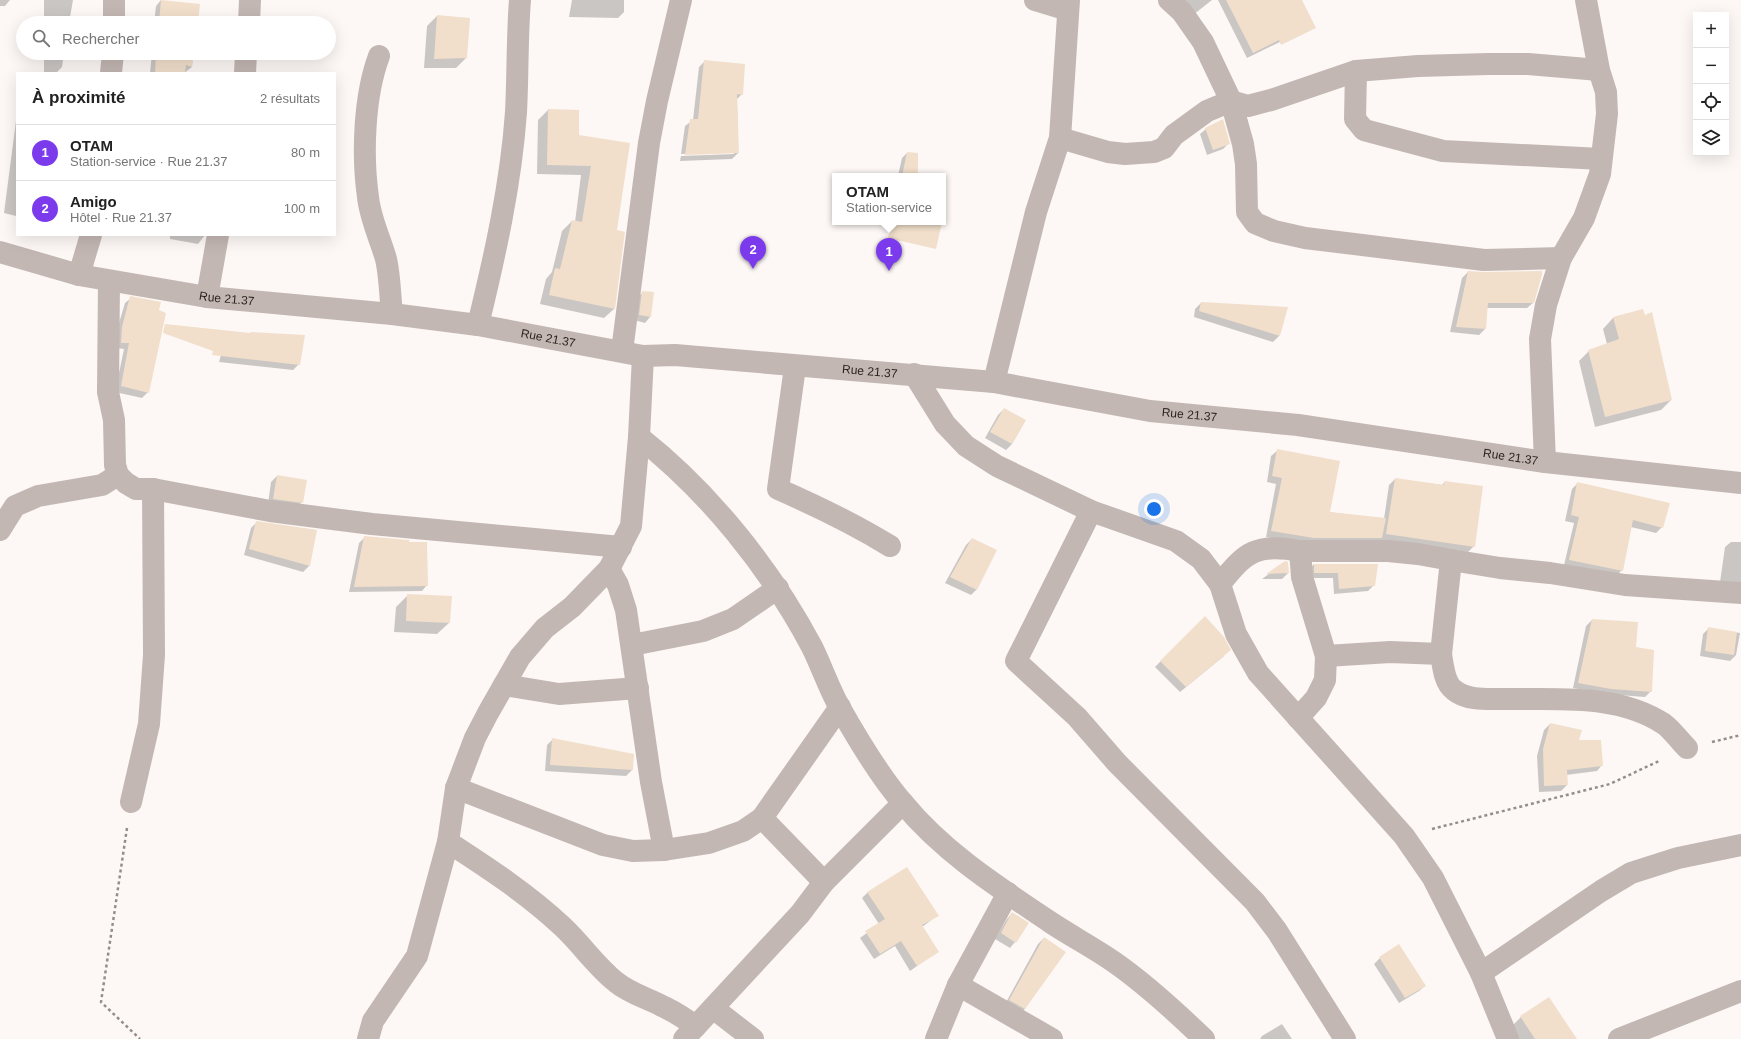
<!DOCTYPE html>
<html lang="fr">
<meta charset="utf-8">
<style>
:root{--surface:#fff;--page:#f6f6f6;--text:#222;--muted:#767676;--line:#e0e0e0;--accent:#7c3aed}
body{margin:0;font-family:Helvetica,sans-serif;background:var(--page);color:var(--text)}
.controls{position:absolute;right:12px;top:12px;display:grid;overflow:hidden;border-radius:0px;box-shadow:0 4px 16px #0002}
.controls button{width:36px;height:36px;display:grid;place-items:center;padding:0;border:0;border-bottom:1px solid var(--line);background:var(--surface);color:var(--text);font:20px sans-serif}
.you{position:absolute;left:1154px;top:509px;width:14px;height:14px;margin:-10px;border:3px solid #fff;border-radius:50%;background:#1a73e8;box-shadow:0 0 0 6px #1a73e833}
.badge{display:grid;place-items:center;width:26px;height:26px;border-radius:50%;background:var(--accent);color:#fff;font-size:13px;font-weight:700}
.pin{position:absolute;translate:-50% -33px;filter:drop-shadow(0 1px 2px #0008)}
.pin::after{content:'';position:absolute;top:21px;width:14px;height:12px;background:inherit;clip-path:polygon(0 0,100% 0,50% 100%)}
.popup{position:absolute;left:832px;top:173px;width:114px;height:52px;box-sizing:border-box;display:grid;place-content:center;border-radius:0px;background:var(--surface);filter:drop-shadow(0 1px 3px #0005);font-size:13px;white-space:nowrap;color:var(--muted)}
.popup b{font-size:15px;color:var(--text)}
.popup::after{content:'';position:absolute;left:50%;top:100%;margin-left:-8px;border:8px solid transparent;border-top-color:var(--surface)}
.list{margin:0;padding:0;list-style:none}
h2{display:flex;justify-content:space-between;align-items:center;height:52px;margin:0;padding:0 16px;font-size:17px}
h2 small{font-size:13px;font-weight:400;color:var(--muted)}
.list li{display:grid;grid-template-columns:26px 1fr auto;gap:12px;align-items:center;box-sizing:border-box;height:56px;padding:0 16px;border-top:1px solid var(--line)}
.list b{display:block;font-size:15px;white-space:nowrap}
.list p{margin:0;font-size:13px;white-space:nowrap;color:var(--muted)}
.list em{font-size:13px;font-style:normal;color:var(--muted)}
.icon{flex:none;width:22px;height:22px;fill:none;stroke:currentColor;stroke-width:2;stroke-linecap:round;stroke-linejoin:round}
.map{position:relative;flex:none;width:1741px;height:1039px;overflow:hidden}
.search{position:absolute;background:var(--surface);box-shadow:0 4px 16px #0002;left:16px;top:16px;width:320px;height:44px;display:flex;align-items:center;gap:10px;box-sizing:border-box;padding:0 14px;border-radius:22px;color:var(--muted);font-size:15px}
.panel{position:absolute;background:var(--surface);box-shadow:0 4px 16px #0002;left:16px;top:72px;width:320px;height:164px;border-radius:0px}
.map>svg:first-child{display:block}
.shadow{fill:#0003}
.building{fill:#f1dfcb}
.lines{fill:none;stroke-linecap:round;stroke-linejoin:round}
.path{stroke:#958d8a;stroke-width:2.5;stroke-dasharray:3 3;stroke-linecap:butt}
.minor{stroke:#c3b7b3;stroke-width:22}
.labels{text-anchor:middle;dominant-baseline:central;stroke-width:3;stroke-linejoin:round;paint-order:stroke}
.street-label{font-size:12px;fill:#291f1b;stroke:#fff}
</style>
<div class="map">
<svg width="1741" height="1039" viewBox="0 0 1741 1039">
<rect width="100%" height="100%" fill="#fdf8f5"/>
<path class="shadow" d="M0,0H10L5,6H0Z
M44,0H73L69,23H44Z
M161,0L197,23H154L156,6Z
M572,0H624V12L618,18L569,17Z
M1182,0H1212L1193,15Z
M1218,0H1268L1282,41L1247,58Z
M437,16L466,58L456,68H424L427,26Z
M44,53H64L62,67L56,73L44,72Z
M152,53H193L192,67L184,73H150Z
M705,61L742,94L737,99L738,153L732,159L680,161L681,156L734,154V152L681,154L685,126L693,120L699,67Z
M548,110L578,136L628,144L615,231L624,233L614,309L604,318L540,304L546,279L552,272L562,231L572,221L575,222L581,175L537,174L538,120Z
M17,113V216H16L4,213Z
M1206,129L1229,143L1223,149L1207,155L1200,134Z
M907,153L917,176H898L902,158Z
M887,222H941L933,239L886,227Z
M170,235H205L198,244L170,239Z
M1468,272L1533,303L1527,308H1487L1485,329L1479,335L1450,332L1462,278Z
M643,292L653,293L650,317L645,323L634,320L637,298Z
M131,298L148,392L142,398L115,392L124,349L116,348V333L125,303Z
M1201,303L1286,308L1279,336L1273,342L1194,317L1195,309Z
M1642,310L1671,400L1661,410L1595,427L1579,361L1589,351L1607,344L1603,329L1613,318Z
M226,338L299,364L293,370L219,362Z
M1004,409L1025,421L1012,444L1006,450L985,438L998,415Z
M1277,451L1328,512L1384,519L1389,485L1395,479L1442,485L1445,482L1474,546L1468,552L1379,540L1375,544H1308L1266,537L1276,484L1267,482L1271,456Z
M277,476L302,502L296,508L268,504L271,482Z
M1578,483L1662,527L1656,533L1631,527L1622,570L1616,576L1564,565L1574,523L1565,521L1572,489Z
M257,522L315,530L309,566L303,572L244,555L251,528Z
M365,537L407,542L427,585L422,591L349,592L359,543Z
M972,539L977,589L971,595L945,583L966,545Z
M1731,542H1741V584L1720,582L1725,547Z
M1285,562L1288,573L1282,579H1262Z
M1314,564H1377L1374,585L1368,591L1334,594L1333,578H1309L1308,570Z
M408,595L450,622L437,634L394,632L396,607Z
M1205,617L1224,656L1180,692L1155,667Z
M1592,620L1635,648L1651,691L1645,697L1605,694L1573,688L1586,626Z
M1709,628L1740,633L1736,655L1730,661L1700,656L1703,634Z
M1550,724L1578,741L1602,765L1597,771L1566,775L1567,785L1561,791L1539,792L1537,756L1544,730Z
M552,740L633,755L632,770L626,776L545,771L547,745Z
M868,892L938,915L922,927L937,952L910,971L895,946L874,959L860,938L879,924L862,898Z
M1012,913L1015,942L1010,948L995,939L1007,919Z
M1044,938L1025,1009L1019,1014L1004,1006L1038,944Z
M1380,958L1425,986L1419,991L1399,1003L1374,964Z
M1549,998L1565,1039H1515L1509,1029L1521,1017Z
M1282,1024L1292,1039H1260L1262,1036Z"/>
<path class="building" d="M161,0L200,4L198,23H159Z
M1226,0H1302L1316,28L1281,45L1279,40L1253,53Z
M437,15L470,18L467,58L434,59Z
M156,53H194L192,67L186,65L185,73H155Z
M704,60L745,64L743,95L737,94L739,153L685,155L690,119H698Z
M548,109L579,110V135L630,143L617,230L625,232L615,309L549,295L555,268L560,269L572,220L582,222L591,166L547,165Z
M1223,119L1230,144L1213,150L1205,128Z
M907,152L918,153V176H902Z
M891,222H942L936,249L888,238Z
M1468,271L1484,272L1542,271V275L1534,303H1488L1486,329L1456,327Z
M642,291L654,292L651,317L639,315Z
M130,296L161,302L159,310L166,313L149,393L121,386L129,343H121L122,327Z
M1201,302L1288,307L1280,336L1199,311Z
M1643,309L1645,315L1652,312L1672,400L1605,417L1588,350L1619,339L1613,317Z
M165,324L250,333L251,332L305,335L300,365L212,355L213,351L163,333Z
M1004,408L1026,420L1012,444L990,432Z
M1277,449L1340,461L1330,512L1386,518L1382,538H1314L1271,531L1282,478L1272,476Z
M277,475L307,480L303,503L273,499Z
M1395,478L1444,485V481L1483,486L1475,547L1386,534Z
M1577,482L1670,503L1663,528L1633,520L1623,571L1569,560L1579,517L1571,515Z
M256,521L317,530L310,566L249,549Z
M364,536L409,540V542H427L428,586L354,587Z
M972,538L997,550L977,590L950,577Z
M1285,561L1288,562L1289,573L1266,574Z
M1314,564H1378L1375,586L1339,589L1338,573H1314Z
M407,594L452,596L450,623L406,621Z
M1205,616L1224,637L1231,650L1186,687L1160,661Z
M1592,619L1638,622L1636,647L1654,650L1652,692L1611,689L1578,683Z
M1708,627L1737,632L1734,655L1705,651Z
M1550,723L1582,730L1579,740H1601L1603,766L1567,770L1568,785L1544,786L1543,749Z
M552,738L634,754L633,770L550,765Z
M907,867L939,916L922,925L939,952L917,966L901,941L880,954L865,931L885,919L867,892Z
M1012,912L1029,923L1016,943L1001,933Z
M1044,937L1066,952L1025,1009L1009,1000Z
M1399,944L1426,986L1405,998L1379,957Z
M1549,997L1577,1039H1535L1520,1016Z"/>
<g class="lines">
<path class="path" d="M1712,742L1741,735
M127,828L101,1002L140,1039
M1432,829L1610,784L1661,760"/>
<g class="minor">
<path d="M114,0V23"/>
<path d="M1035,0L1068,10"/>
<path d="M1169,0L1182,12L1203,42L1231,101L1243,144L1246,164L1247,212L1255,223L1274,231L1305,238L1484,260L1561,258"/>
<path d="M249,23L250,0"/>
<path d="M379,56C364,96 362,155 368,197C370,218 380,238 386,259C390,276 390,296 392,314"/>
<path d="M1356,71L1355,119L1364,130L1443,151L1601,159"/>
<path d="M111,73L113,53"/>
<path d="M245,73L246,53"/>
<path d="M1060,138L1108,152L1125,154L1154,152L1164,148L1174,135L1207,111L1231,101L1248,106L1271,100L1356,71L1418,66L1488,64H1528L1599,70"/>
<path id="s1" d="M0,252L79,275L207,297L392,314L478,325L643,356L675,355L994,382L1150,411L1298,425L1545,462L1741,483"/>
<path d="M79,275L91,235"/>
<path d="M109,281L108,392L114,420L115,465L118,475L126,483L136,489H153L270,511L372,524L621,547"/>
<path d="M207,297L218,235"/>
<path d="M478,325C495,255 511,184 516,112C518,75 517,37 520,0"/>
<path d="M622,351L649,143L657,101L681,0"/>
<path d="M643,356L639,437C709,492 770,568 812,647C822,667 829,689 840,708C857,738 881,778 903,803C943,852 998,887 1050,922C1071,936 1094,948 1114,962C1147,985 1175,1011 1204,1039"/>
<path d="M795,367L778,489C817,506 854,524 890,546"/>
<path d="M914,374L945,424L966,446L997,466L1091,511L1176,541L1201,559L1220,584L1236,634L1258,673L1404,836L1433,878L1481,973L1508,1039"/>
<path d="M994,382L1036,212L1060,138L1069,0"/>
<path d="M1545,462L1540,339L1546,305L1561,258L1584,218L1600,174L1607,114L1606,92L1599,70L1586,0"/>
<path d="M1091,511L1016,661L1077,717L1117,763L1255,902L1277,931L1345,1039"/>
<path d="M0,530L15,506L38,496L102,485L118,475"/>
<path d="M1451,560L1500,568L1550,573L1625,585L1741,593"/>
<path d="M609,569L618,585L626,610L651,782L664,850"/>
<path d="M1220,584C1246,551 1257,543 1300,551"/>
<path d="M632,645L703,631L733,619L778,588"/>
<path d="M1326,656L1390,652L1441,654C1443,665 1444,683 1454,690C1467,701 1488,699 1504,699C1557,700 1617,693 1664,724C1672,730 1680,741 1687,748"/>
<path d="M504,685L559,694L638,688"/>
<path d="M1298,718L1316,698L1325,680L1326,656L1302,577L1300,551H1388L1418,554L1451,560L1441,654"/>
<path d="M456,788L603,845L633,851L664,850L709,843L743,831L762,818L840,707"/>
<path d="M131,802L149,724L154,655L153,489"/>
<path d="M762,818L824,882"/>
<path d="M448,842C488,868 528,894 563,927C582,945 596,966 616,982C629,993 647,998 662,1006C674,1011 685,1019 696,1026"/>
<path d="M1481,973L1601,891L1631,873L1678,858L1741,845"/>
<path d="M958,985L1052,1039"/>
<path d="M713,1008L753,1039"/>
<path d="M368,1039L373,1021L417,956L448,842L456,788L475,738L488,713L520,657L545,628L572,607L609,569L631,526L639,437"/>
<path d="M684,1039L800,914L824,882L903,803"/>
<path d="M936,1039L958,985L1008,893"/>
<path d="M1619,1039L1741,991"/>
</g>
</g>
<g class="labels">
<g class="street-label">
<text stroke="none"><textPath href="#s1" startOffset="232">Rue 21.37</textPath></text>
<text stroke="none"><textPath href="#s1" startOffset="556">Rue 21.37</textPath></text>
<text stroke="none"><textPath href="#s1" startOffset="880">Rue 21.37</textPath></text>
<text stroke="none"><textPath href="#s1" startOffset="1203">Rue 21.37</textPath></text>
<text stroke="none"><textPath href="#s1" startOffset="1527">Rue 21.37</textPath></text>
</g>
</g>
</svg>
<div class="controls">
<button>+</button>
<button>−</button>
<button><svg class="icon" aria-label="locate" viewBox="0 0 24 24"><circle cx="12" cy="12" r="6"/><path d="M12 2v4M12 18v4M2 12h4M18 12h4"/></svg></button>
<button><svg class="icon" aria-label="layers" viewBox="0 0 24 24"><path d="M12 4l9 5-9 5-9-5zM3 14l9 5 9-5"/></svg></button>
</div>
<div class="you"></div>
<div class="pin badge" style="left:889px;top:271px">1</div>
<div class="popup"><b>OTAM</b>Station-service</div>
<div class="pin badge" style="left:753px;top:269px">2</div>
<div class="search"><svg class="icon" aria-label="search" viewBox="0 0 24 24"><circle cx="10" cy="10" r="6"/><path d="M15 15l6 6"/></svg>Rechercher</div>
<section class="panel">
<h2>À proximité<small>2 résultats</small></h2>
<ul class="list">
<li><span class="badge">1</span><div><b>OTAM</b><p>Station-service · Rue 21.37</p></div><em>80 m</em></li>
<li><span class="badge">2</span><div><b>Amigo</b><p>Hôtel · Rue 21.37</p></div><em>100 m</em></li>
</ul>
</section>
</div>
